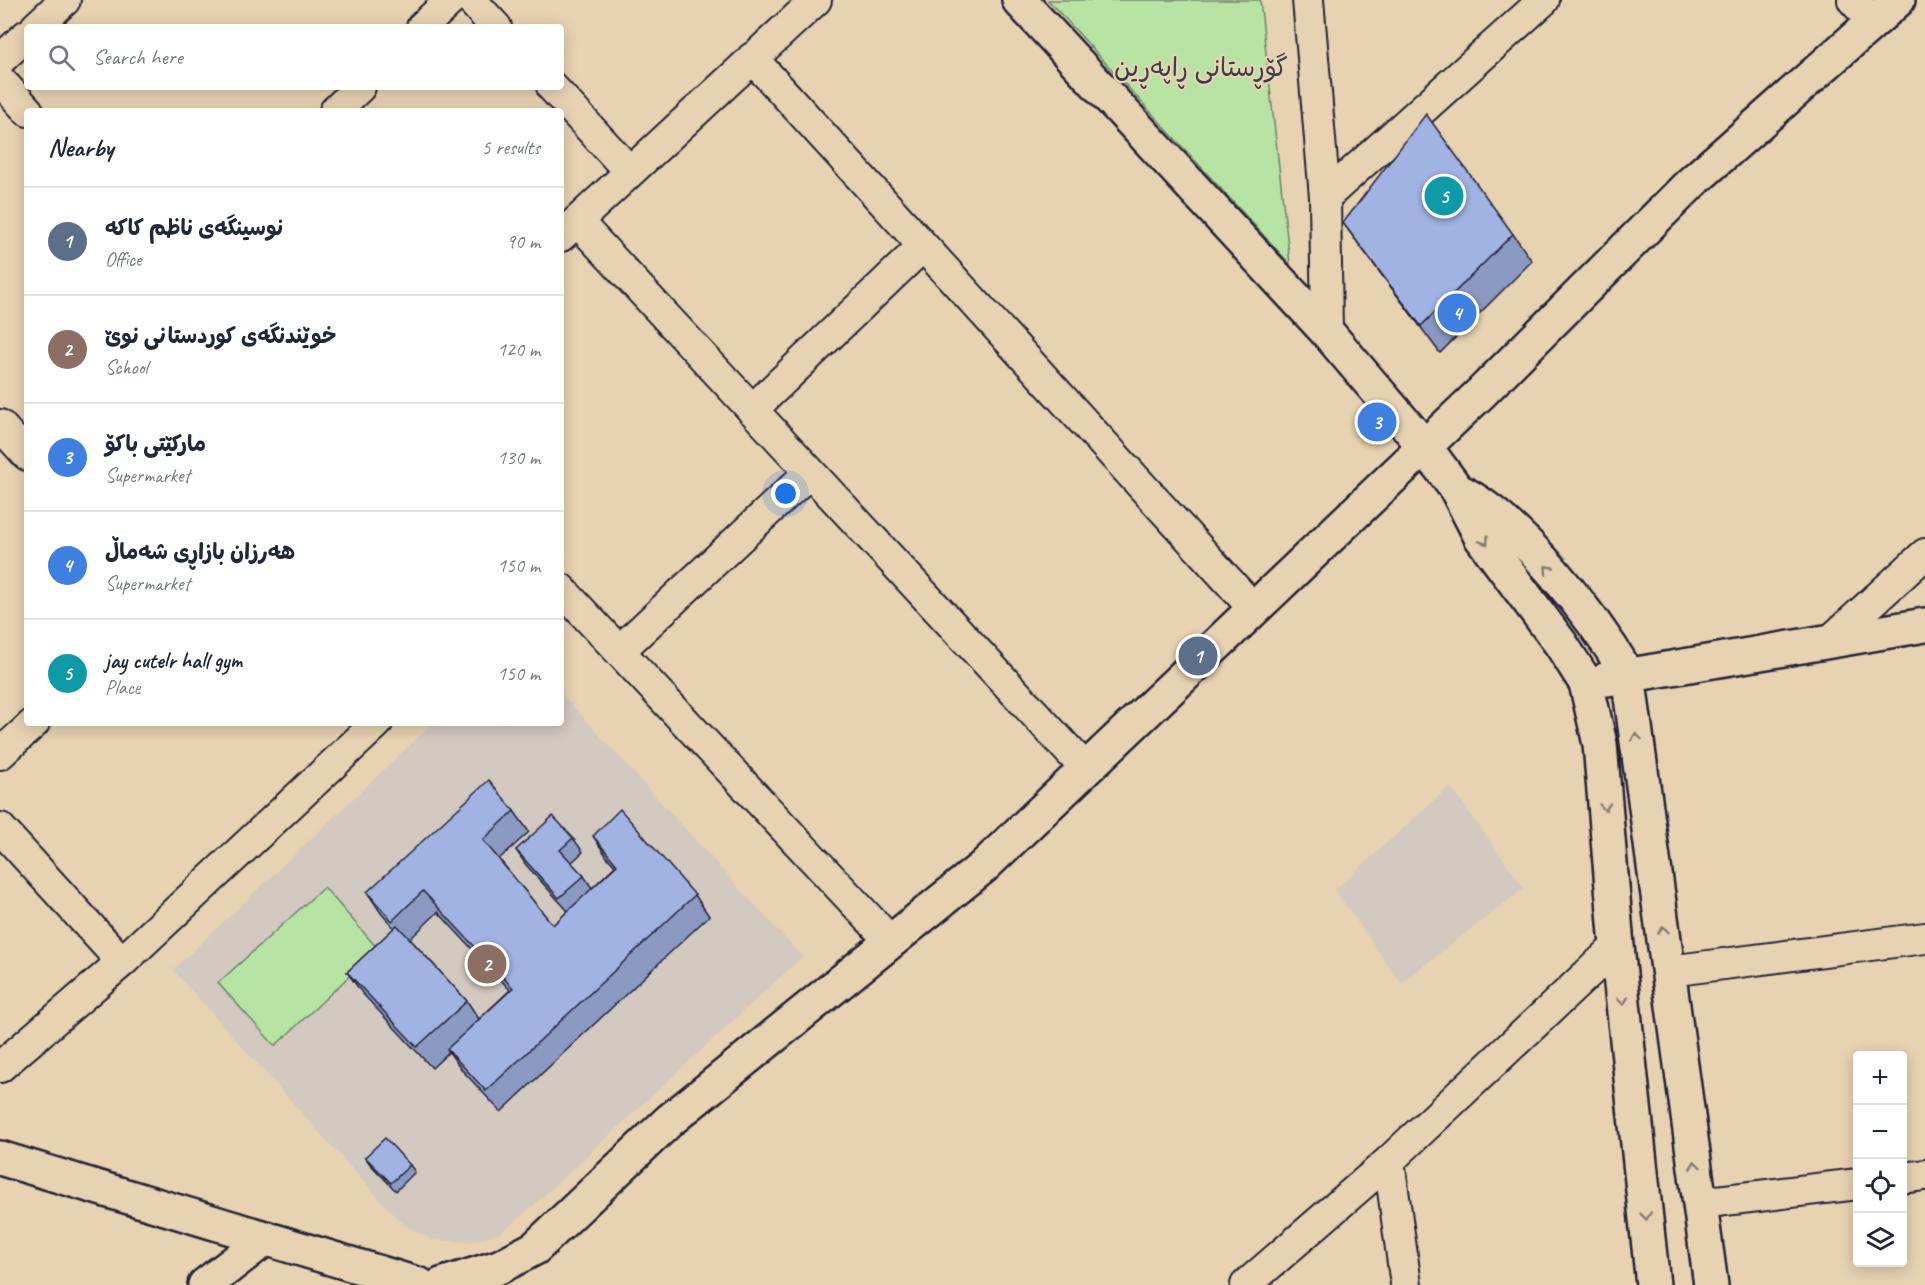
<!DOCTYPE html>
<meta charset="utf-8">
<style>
:root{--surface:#fff;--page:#f2f2f3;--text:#1f2937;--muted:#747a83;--line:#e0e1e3;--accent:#d1495b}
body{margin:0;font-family:Caveat,"Playpen Sans Arabic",sans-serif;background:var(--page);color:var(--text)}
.controls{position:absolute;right:18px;bottom:18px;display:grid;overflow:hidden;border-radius:6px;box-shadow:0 3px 15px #0003}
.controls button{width:54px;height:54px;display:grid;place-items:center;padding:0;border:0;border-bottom:2px solid var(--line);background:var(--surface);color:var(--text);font:30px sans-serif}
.you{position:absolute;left:786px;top:494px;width:21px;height:21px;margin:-15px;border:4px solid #fff;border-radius:50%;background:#1a73e8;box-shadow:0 0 0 9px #1a73e833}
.badge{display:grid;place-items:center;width:39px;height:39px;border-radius:50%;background:var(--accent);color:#fff;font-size:20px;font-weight:700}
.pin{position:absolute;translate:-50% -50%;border:3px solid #fff;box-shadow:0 2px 6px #0006}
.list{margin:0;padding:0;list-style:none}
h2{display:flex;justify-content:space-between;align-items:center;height:78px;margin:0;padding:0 24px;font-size:26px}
h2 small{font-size:20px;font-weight:400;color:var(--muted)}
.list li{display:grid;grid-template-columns:39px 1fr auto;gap:18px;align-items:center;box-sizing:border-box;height:108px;padding:0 24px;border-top:2px solid var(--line)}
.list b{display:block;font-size:22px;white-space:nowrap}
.list p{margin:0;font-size:20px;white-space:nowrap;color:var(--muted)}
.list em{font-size:20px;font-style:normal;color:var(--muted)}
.icon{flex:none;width:33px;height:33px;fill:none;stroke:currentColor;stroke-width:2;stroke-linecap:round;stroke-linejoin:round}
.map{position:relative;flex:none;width:1925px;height:1285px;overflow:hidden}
.search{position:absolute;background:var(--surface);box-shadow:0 3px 15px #0003;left:24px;top:24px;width:540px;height:66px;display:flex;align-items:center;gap:15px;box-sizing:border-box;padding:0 21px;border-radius:6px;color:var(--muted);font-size:22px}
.panel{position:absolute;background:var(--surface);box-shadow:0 3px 15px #0003;left:24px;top:108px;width:540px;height:618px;border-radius:6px}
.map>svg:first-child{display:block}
.built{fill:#d2c9c0}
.green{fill:#b7e4a2;stroke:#6c836e;stroke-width:1.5}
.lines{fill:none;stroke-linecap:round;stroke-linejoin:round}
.street-casing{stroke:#22223b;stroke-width:34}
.secondary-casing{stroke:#22223b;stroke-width:38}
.street{stroke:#e7d2b1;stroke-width:30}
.secondary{stroke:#e7d2b1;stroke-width:33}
.wall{fill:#8a9ac2;stroke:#22223b;stroke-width:1.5;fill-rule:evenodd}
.building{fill:#a1b3e2;stroke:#22223b;stroke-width:1.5}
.oneway{stroke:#847a76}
.labels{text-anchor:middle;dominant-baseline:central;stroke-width:4.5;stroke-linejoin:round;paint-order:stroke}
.park-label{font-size:26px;fill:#383f4a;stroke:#e7d2b1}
</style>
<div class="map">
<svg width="1925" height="1285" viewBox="0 0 1925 1285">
<rect width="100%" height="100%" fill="#e7d2b1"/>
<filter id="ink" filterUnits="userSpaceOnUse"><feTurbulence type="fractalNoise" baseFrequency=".0167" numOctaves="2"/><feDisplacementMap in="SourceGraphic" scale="12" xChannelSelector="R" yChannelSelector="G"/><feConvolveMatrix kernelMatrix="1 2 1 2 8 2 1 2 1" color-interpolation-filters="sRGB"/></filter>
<g filter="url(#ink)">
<path class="built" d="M561,693L802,957L514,1223L499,1233L470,1242L433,1240L406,1226L393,1214L173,970L433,723H561Z
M1450,786L1524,888L1401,983L1335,890Z"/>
<path class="green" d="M1048,0H1260L1290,264Z
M324,887L378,949L275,1046L218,983Z"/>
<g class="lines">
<g class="street-casing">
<path id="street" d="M471,0L496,27
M1308,0L1325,197L1327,332
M1853,0L1873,22
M36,27L65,0
M422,27L451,0
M752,58L1254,609
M0,60L27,35
M0,80L28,111
M552,87L630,172
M335,111L360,87
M1325,197L1544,0
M577,221L1086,769
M561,236L816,0
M752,410L923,246
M0,425L27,455
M561,589L891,942
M1832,639L1925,554
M619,651L810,472
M0,754L34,723
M0,828L122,962
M1669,971L1925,938
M0,1067L122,962L377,723
M1389,1161L1406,1285
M1902,1178L1925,1175
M1700,1203L1858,1184
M1246,1285L1389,1161L1617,946"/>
</g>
<g class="secondary-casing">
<path id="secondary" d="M1019,0L1327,332L1425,447L1457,490L1481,537L1561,644L1586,683L1600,744L1617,946L1653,1285
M1457,490C1519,520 1593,616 1628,675L1711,1285
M1607,679L1925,625
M0,1158L420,1285
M205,1285L266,1238
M441,1285L499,1267L535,1248L670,1120L983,867L1482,392L1690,184L1898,0"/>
</g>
<use href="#street" class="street"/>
<use href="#secondary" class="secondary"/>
</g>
<path class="wall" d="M1343,223L1513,234L1532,261L1440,353L1363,250Z
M514,811L529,832L499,859L553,925L568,911L526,865L516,850L573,838L583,852L571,863L584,876L592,888L615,866L607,857L593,836L695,895L709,916L501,1112L462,1070L449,1052L432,1068L362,993L347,972L394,928L381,913L367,892ZM438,912L510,990L479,1019L467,1001L410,939Z
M365,1157L410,1165L415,1172L396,1191L370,1164Z"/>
<path class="building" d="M1426,114L1513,234L1421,326L1343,223Z
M489,780L514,811L483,840L553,925L617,865L593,836L620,809L695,895L486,1091L447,1049L513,988L423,891L392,921L367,892Z
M553,816L573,838L560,850L584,876L559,898L516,850Z
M397,925L467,1001L417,1047L347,972Z
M385,1138L410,1165L391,1183L365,1157Z"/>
<defs><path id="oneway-chevron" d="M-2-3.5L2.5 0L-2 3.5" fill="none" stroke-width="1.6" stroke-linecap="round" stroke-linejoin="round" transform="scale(1.5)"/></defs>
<g class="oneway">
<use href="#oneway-chevron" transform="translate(1485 541) rotate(56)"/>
<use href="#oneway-chevron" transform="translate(1548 569) rotate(-132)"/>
<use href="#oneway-chevron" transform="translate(1636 737) rotate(-98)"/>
<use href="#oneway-chevron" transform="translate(1605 807) rotate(85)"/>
<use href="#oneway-chevron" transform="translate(1663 930) rotate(-98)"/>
<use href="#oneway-chevron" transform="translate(1623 1001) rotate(84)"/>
<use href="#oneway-chevron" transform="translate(1695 1165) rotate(-98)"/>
<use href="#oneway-chevron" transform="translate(1646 1216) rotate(84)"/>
</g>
</g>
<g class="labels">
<g class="park-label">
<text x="1201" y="67">گۆڕستانی ڕاپەڕین</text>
</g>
</g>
</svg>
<div class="controls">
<button>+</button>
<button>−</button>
<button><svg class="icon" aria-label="locate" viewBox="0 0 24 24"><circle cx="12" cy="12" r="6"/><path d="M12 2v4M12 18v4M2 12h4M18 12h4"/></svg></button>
<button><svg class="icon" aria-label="layers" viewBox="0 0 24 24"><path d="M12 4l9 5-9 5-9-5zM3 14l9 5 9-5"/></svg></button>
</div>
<div class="you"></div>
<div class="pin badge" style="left:1198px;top:656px;background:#5c6f8a">1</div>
<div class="pin badge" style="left:487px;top:964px;background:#8d6e63">2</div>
<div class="pin badge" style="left:1377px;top:422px;background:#3f7fe0">3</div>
<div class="pin badge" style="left:1457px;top:313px;background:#3f7fe0">4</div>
<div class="pin badge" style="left:1444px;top:196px;background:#0f9aa8">5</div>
<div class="search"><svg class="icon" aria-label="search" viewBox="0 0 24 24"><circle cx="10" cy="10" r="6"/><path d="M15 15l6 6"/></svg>Search here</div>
<section class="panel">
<h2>Nearby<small>5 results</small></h2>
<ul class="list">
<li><span class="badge" style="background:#5c6f8a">1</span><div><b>نوسینگەی ناظم کاکە</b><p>Office</p></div><em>90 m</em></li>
<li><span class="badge" style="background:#8d6e63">2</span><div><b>خوێندنگەی کوردستانی نوێ</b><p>School</p></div><em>120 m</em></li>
<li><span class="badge" style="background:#3f7fe0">3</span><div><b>مارکێتی باکۆ</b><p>Supermarket</p></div><em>130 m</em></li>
<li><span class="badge" style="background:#3f7fe0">4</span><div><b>هەرزان بازاڕی شەماڵ</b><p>Supermarket</p></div><em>150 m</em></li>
<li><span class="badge" style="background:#0f9aa8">5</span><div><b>jay cutelr hall gym</b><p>Place</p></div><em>150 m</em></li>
</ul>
</section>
</div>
